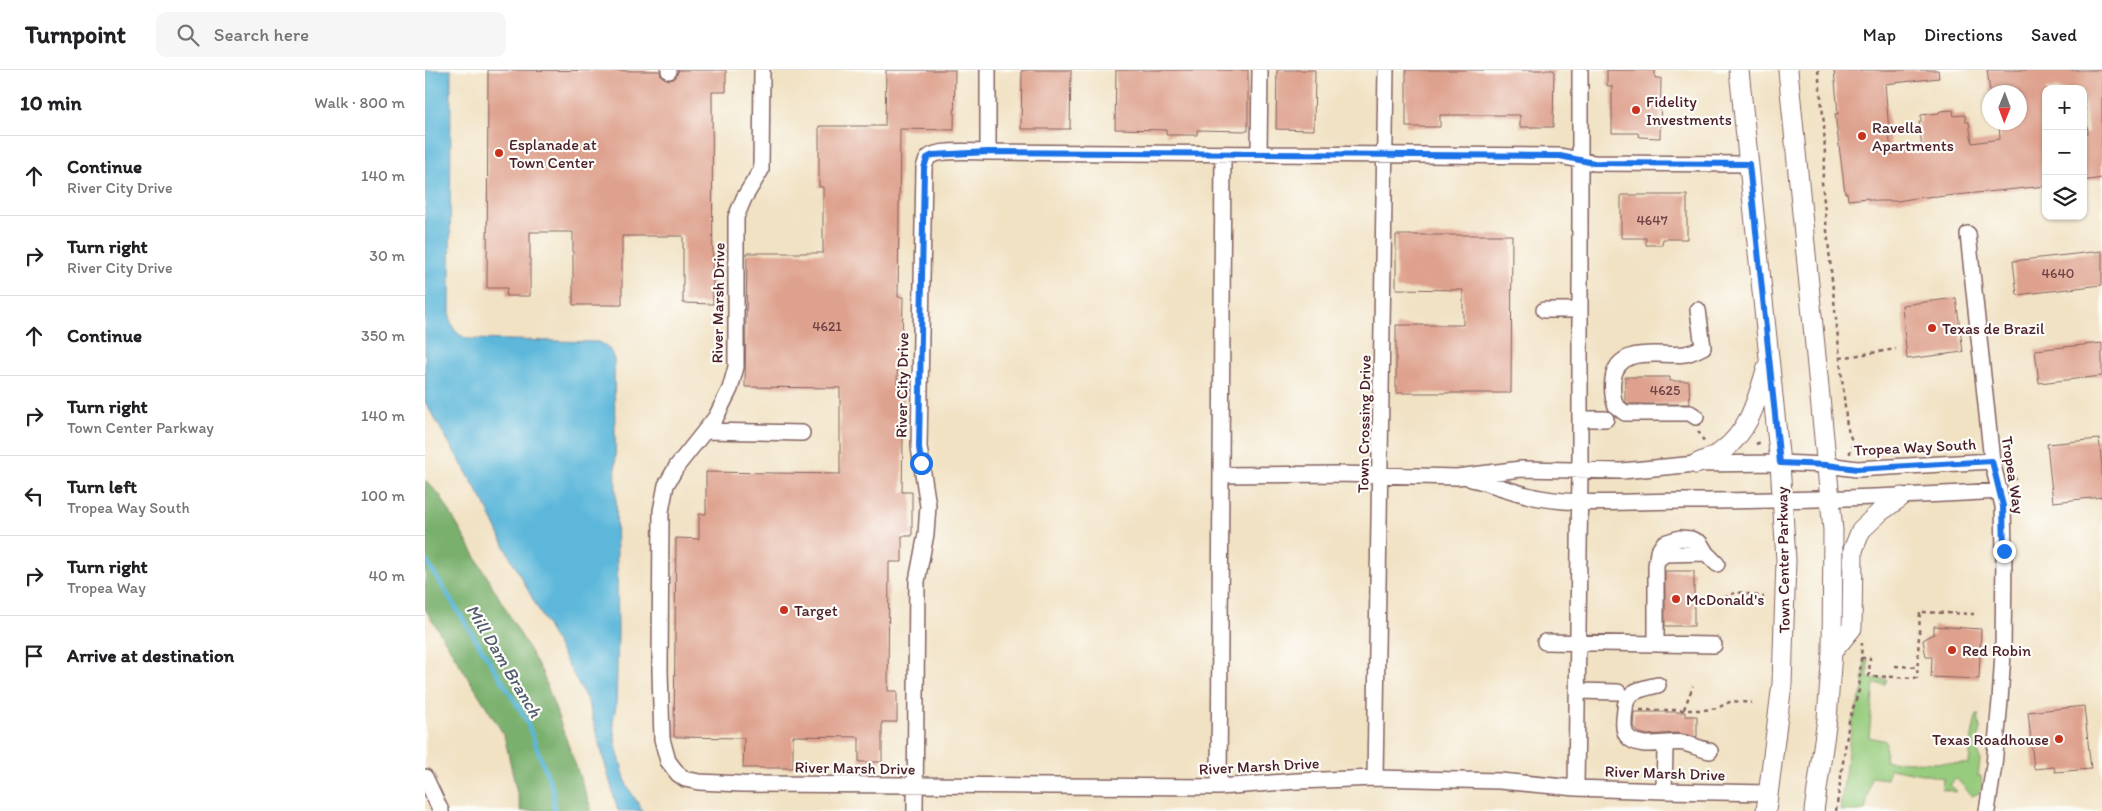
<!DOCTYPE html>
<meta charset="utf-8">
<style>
:root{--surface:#fff;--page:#f6f6f6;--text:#202124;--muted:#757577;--line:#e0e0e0}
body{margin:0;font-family:Itim,sans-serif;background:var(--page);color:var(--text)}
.controls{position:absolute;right:15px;top:15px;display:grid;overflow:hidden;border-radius:10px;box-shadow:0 1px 4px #0004}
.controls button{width:45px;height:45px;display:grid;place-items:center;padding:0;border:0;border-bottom:1px solid var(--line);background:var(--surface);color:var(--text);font:25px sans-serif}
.compass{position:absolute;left:1557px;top:15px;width:45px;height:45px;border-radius:50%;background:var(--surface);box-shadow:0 1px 4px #0004;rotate:181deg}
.stop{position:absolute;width:15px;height:15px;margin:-11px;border:4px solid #1a73e8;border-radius:50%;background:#fff}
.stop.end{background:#1a73e8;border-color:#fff;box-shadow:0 1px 5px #0008}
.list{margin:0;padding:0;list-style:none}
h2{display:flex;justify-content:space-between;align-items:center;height:65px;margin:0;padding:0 20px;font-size:21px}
h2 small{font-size:16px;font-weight:400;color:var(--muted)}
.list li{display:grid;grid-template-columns:32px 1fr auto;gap:15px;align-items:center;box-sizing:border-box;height:80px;padding:0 20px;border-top:1px solid var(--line)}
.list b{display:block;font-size:19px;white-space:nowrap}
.list p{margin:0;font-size:16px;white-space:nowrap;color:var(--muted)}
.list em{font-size:16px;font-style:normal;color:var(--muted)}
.icon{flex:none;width:28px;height:28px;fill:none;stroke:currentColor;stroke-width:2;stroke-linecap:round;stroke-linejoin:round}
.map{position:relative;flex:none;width:1677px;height:741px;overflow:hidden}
header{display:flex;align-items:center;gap:30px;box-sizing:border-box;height:70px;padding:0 25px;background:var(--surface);border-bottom:1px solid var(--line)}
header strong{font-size:24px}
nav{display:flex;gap:28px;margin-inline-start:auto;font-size:18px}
.search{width:350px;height:45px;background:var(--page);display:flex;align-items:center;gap:12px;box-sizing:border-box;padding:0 18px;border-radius:10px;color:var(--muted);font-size:19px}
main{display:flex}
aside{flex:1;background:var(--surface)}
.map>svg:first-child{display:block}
.green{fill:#97cc7e;stroke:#707654}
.forest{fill:#79b06d;stroke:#62684c}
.water{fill:#5cb7da;stroke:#536b82}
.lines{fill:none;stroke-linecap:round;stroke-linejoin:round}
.stream{stroke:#5cb7da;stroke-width:4.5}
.building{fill:#dea18d}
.minor-casing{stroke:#846361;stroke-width:18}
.major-casing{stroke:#846361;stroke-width:21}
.path{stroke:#846361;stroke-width:2.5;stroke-dasharray:4 4;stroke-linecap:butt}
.minor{stroke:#fff;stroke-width:15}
.major{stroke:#fff;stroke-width:19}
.route{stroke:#1a73e8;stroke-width:6}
.poi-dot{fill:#c8321e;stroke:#fdfcf7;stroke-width:2}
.labels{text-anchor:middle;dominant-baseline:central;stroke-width:4.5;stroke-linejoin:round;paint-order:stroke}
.number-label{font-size:14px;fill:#6f4044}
.poi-label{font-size:16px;fill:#4a1f2b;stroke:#fdfcf7;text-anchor:start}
.street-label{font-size:16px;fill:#4a1f2b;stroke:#fdfcf7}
.water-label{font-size:18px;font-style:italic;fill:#515c71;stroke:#fdfcf7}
</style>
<header>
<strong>Turnpoint</strong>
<div class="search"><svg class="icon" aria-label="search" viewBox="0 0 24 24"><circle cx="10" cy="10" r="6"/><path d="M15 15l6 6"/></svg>Search here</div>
<nav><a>Map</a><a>Directions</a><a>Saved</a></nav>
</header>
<main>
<aside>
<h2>10 min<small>Walk · 800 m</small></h2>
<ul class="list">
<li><svg class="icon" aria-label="ahead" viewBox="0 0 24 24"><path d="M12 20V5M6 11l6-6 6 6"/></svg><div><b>Continue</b><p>River City Drive</p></div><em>140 m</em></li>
<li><svg class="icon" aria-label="right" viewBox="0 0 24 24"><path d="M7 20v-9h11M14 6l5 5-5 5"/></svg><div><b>Turn right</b><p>River City Drive</p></div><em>30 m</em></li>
<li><svg class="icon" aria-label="ahead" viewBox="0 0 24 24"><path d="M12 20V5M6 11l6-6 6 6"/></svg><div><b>Continue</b></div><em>350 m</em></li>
<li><svg class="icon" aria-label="right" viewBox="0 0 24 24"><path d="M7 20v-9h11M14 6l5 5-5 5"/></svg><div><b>Turn right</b><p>Town Center Parkway</p></div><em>140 m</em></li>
<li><svg class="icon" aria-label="left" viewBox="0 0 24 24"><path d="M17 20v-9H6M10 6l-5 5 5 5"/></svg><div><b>Turn left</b><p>Tropea Way South</p></div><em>100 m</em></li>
<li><svg class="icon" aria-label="right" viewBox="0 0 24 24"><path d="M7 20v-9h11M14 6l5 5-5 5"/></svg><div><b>Turn right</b><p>Tropea Way</p></div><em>40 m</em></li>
<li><svg class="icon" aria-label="arrive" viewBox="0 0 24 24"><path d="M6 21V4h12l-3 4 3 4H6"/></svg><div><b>Arrive at destination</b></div></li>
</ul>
</aside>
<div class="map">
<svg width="1677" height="741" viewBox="0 0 1677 741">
<rect width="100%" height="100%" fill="#fdfcf7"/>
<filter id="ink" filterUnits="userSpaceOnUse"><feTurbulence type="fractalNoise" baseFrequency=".02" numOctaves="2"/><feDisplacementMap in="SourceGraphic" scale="10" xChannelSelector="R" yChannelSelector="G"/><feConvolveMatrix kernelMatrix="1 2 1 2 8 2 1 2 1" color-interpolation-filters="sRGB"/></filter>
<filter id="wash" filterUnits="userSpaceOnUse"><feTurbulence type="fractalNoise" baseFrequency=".0096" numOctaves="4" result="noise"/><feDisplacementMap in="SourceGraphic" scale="20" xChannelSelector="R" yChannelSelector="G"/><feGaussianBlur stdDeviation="1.12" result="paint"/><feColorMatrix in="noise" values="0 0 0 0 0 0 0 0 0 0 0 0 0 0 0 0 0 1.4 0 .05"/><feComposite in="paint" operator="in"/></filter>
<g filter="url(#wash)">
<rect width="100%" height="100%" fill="#f1e2c4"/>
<path class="green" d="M1440,590H1443V608L1462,609L1460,614H1449L1444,667L1461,671L1460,691L1544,694L1546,672L1551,646L1553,644L1555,658L1552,679L1555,690L1553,706H1556L1557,716L1554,723L1547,726L1531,708L1525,715L1532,721L1530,722L1517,719L1518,708L1465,698L1462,709L1446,707L1440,741H1415L1427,652L1438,619Z"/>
<path class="forest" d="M0,410L15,425L117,602L167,741H96L79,665L0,539Z"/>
<path class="water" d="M0,0H26L25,247C27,259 31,264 43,269L173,272C183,275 186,280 189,290L193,562L191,636L188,652L191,676L202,716L218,741H193L163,632L82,481L60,434L0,332Z"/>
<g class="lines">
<path class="stream" d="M0,489L100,647L128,720L129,741"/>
</g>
<g id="blocks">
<path class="building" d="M63,0L235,1L236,6L244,10L249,9L254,0H301V22H287L288,234L258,233V166H197V235H148V162H105V226H81L82,218H62Z
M461,0H530L529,60L475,59L473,227H478L477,277H473L472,317H479L477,422H487V466H477V492H464L463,621H472V652H457V692H434V667L368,666V698H318L319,668L249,667L251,468L274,469V444H281V402L415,404V318L320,317L322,183H398V117H394V56H460Z
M597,0H646L645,59H596Z
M691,0H823V61L772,60V65H741V60L690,59Z
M852,0H890L889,60L851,59Z
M981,0H1129L1128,57H1095V45H1015V57H981Z
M1182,0H1230V8H1236L1235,68L1214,67L1213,63H1187V16H1182Z
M1409,0H1513L1514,8L1460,14L1466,84L1497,79L1494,52H1496V45L1514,43L1515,41L1528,40L1529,46L1540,45L1541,52H1544L1547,73L1575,69L1574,52H1594V22H1565L1562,0H1677V108L1658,111V64L1663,63L1658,19H1621V116L1511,127V126L1490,128L1473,131H1451L1450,130H1443V128L1423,130L1422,123H1420L1410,44H1413Z
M1196,125H1262V169H1238L1237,175H1221V168H1196Z
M971,165H1087L1086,323H971V255H1038V220L971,219Z
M1677,181V215L1592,225L1588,191Z
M1531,228L1538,282L1482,289L1477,235Z
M1677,273V306L1614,313L1610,280Z
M1200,307H1245V311H1264L1265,334H1203L1200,331Z
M1674,369L1677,396V427L1628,432L1622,374Z
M1240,501H1269V556H1240Z
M1509,556L1556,559L1554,609L1506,607L1507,587H1501L1498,570L1509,564Z
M1659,636L1666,699L1630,702L1629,697L1609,699L1603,642Z
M1209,642H1260V646H1272V667L1253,663L1222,665L1212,662L1208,656Z"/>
</g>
</g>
<g filter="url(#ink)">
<use href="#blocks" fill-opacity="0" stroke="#846361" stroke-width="1"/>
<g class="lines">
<g class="minor-casing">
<path id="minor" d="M244,0V1
M337,0L336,100L319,128L311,147V297L305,319L291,347L252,396L241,415L236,441L235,601L237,669L243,691L253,704L260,709L274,712L317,714L794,717L873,711L950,708L1075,711L1151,718L1239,721L1344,723
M563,82V0
M834,84L835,0
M1543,164L1567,391L1578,436L1579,481L1578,583L1575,631L1569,695L1562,741
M1119,240H1154
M1271,347L1265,343H1200L1191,336C1187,327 1187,318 1188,309C1193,274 1235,287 1260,284C1266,283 1272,280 1278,277L1273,240
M1155,349H1181
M280,361L377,363
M796,405L913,404L1032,407L1096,399L1197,401L1271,394L1355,393L1402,395L1432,399L1567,391
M1046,409C1069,414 1092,424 1115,428C1162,436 1212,431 1260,431C1365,431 1469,427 1574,421
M1232,490L1240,484L1281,483
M1120,572L1289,575
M1231,574V496L1233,482L1239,473L1255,468L1266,469L1275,473L1281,483L1292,494
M1233,615C1217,619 1200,620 1200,640C1199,648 1197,659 1202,666C1214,681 1243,670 1259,673C1267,675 1276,679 1285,681
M1152,621L1193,622
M0,707L16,741
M950,708L961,0
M794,717L798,84
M1151,718L1155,400V0
M1239,721L1240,680
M490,741L492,511L501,464L503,436L494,377L499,98C500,94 501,90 504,87C513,79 550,82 563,82L1135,86L1169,93L1324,94"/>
</g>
<g class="major-casing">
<path id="major" d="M1314,0L1355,393L1361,490L1357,614L1341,741
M1363,0L1408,460L1407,582L1402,649L1389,741
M1271,394C1279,390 1289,387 1296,382C1325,361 1332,329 1342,297
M1407,582L1427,558L1428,480L1436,460L1455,442L1476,427"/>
</g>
<path class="path" d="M1393,0L1399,54L1400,88L1397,112L1422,357L1428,374L1425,379V384
M1415,288L1471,279
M1273,361L1280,373
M1331,374L1336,372
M1587,400L1591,410
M1291,528H1298L1312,522L1339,527
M1436,588H1445L1444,606L1492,608L1495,542L1549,544
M1470,596L1493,597
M1259,639L1268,616
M1215,640H1279L1292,638L1307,631L1327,633
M1411,741L1424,651L1434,620L1437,573"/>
<use href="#minor" class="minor"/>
<use href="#major" class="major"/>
</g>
</g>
<g class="lines" filter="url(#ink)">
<path class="route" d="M496,393L494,377L499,98L502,88L508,85L563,82L1135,86L1169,93L1324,94L1355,393L1402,395L1432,399L1567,391L1578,436L1579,481"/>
</g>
<g class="poi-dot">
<circle cx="1211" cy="40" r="5"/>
<circle cx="1437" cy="66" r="5"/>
<circle cx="74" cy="83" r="5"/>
<circle cx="1507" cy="258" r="5"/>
<circle cx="1251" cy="529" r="5"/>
<circle cx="359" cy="540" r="5"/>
<circle cx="1527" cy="580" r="5"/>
<circle cx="1634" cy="669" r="5"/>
</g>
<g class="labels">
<g class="number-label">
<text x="1227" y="150">4647</text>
<text x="1633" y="203">4640</text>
<text x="402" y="256">4621</text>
<text x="1240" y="320">4625</text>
</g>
<g class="poi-label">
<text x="1221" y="31">Fidelity<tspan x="1221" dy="18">Investments</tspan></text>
<text x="1447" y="57">Ravella<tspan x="1447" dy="18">Apartments</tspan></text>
<text x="84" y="74">Esplanade at<tspan x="84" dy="18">Town Center</tspan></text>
<text x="1517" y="258">Texas de Brazil</text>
<text x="1261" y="529">McDonald's</text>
<text x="369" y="540">Target</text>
<text x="1537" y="580">Red Robin</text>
<text x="1624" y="669" text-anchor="end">Texas Roadhouse</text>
</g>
<g class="street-label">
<text transform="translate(293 233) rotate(-89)">River Marsh Drive</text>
<text transform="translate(477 315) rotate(-89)">River City Drive</text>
<text transform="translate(939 354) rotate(-89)">Town Crossing Drive</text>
<text transform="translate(1490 377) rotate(-3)">Tropea Way South</text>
<text transform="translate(1588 405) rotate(81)">Tropea Way</text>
<text transform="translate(1358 490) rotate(-91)">Town Center Parkway</text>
<text transform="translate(834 696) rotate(-3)">River Marsh Drive</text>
<text transform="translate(430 698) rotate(1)">River Marsh Drive</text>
<text transform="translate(1240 703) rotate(2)">River Marsh Drive</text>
</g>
<g class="water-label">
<text transform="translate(79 591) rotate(59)">Mill Dam Branch</text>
</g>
</g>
</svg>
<div class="controls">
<button>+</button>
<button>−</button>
<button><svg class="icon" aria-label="layers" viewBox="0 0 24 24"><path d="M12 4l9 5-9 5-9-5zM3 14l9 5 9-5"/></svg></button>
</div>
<svg class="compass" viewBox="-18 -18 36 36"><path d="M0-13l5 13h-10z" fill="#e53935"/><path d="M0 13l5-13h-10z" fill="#757577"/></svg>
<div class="stop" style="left:496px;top:393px"></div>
<div class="stop end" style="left:1579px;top:481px"></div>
</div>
</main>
